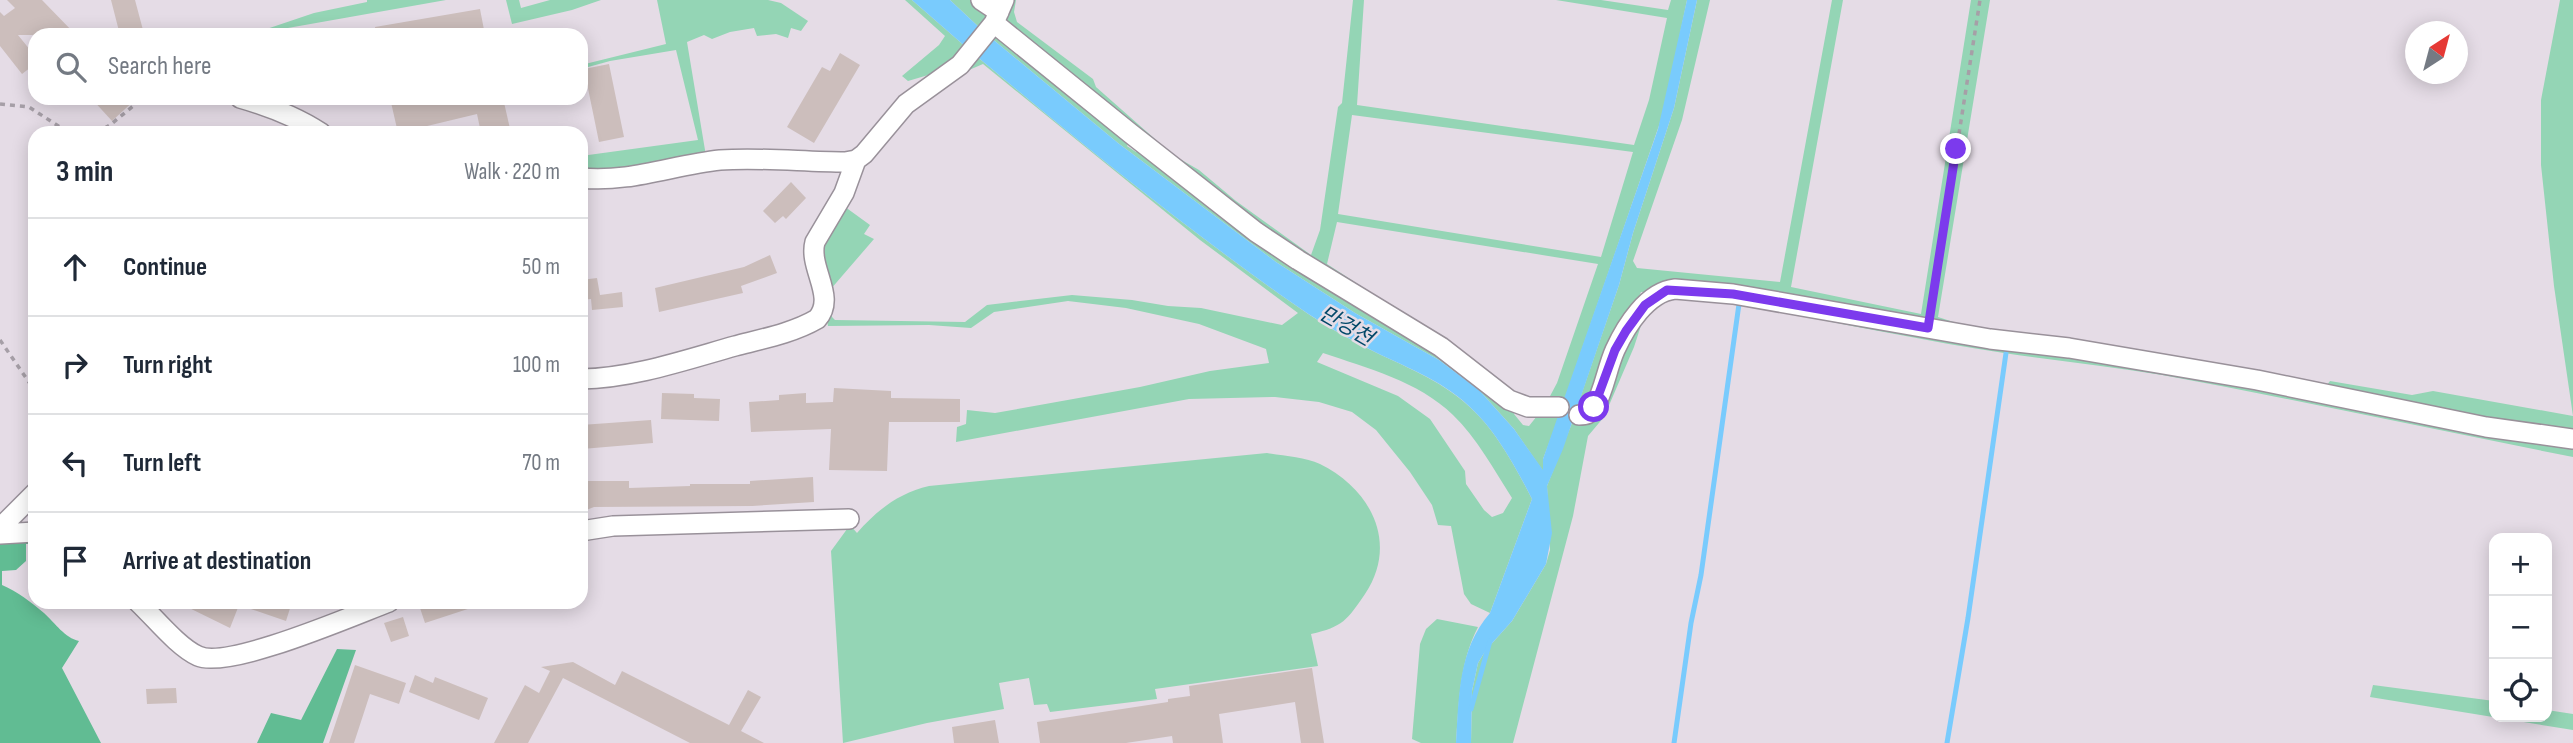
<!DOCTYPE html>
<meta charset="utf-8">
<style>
:root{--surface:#fff;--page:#f6f6f7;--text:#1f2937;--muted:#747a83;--line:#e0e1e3}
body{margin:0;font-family:"Sofia Sans Condensed","Noto Sans KR",sans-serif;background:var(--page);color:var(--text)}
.controls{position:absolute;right:21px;bottom:21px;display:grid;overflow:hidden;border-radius:14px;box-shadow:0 4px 18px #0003}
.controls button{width:63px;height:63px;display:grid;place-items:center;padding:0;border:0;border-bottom:2px solid var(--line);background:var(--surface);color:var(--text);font:35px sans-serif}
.compass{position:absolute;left:2405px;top:21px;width:63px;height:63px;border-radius:50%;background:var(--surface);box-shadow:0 4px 18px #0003;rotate:36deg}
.stop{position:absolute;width:21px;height:21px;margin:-16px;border:5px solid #7c3aed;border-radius:50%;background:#fff}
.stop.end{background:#7c3aed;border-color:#fff;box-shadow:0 2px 7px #0008}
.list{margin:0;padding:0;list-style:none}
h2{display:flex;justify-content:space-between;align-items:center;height:91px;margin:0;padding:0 28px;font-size:30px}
h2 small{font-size:23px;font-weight:400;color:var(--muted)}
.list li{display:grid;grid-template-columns:46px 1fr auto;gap:21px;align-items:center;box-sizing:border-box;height:98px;padding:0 28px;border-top:2px solid var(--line)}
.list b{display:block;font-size:26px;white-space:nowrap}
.list em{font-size:23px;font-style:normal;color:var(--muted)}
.icon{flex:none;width:38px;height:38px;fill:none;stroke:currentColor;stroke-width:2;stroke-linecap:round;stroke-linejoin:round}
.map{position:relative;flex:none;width:2573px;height:743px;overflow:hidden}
.search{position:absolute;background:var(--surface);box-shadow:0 4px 18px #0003;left:28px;top:28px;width:560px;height:77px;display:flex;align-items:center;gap:18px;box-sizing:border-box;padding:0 24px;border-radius:21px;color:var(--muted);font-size:26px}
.panel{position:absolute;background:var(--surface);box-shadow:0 4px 18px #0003;left:28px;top:126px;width:560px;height:483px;border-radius:21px}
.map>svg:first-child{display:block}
.green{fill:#94d5b5;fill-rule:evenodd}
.forest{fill:#61bc93}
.water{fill:#79cbfd}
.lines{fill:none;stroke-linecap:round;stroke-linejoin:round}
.stream{stroke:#79cbfd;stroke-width:5}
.building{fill:#ccbebc}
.street-casing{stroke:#99919a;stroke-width:22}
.path{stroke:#a69fa7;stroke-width:3.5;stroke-dasharray:5 5;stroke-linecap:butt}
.street{stroke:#fff;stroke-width:19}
.route{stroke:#7c3aed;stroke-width:9}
.labels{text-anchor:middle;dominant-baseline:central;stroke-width:5;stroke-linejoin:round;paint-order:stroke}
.water-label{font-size:21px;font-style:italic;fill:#024869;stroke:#e5dce6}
</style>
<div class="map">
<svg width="2573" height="743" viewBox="0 0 2573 743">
<rect width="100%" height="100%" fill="#e5dce6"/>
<path class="green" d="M367,0H446L249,35L314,13L367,2Z
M506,0H519L521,8L550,0H601L572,10L512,24Z
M657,0H768L781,3L808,21L801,31L791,28L788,38L776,34L757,36L754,28L730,32L712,39L704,35L687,42L706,156L612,173L581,170V156L698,140L676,50L610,61L581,69V65L666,44Z
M905,0H912L967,48L935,73L908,81L902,76L939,45L945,36Z
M950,0H976L988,13L982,30Z
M1004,0H1016L1014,12L1017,22L1093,79L1096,87L1173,155L1199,170L1236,201L1311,255L1320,230L1338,107L1342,103L1353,0H1364L1357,105L1634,145L1649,100L1667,18L1556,0H1601L1668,10L1671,0H1687L1664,111L1563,404L1550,402L1528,403L1513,398L1439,342L1262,232L1009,31L1001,20ZM1352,115L1633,152L1601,257L1338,214ZM1337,222L1598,264L1557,383L1549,398H1530L1503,388L1442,339L1327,264Z
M1697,0H1710L1682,120L1633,261L1637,268L1780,282L1832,0H1843L1791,287L1921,314L1971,0H1990L1938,317L1978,330L2327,385L2330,381L2412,395L2433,391L2573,416V438L1661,286L1659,283L1647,292H1641L1591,404L1577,407L1619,285L1633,233L1674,108Z
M2560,0H2573V416L2554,286L2541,165V100Z
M995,33L1132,138L1127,146L1136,152L1142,145L1383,319L1512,406L1514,414L1523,425L1529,426L1537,416L1560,414L1543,459V471L1514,429L1479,390L1439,360L1355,313L1276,262L1118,143L990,37Z
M975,55C1077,140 1180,224 1288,300C1316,320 1344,337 1375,352C1410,369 1445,382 1474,411C1497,433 1518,471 1532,499L1490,613L1471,604L1464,594L1451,526L1438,525L1432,505L1410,472L1376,430L1352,412L1319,402L1275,397L1189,399L956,442L957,427L966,424L967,410L995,413L1140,387L1210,371L1269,363L1266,349L1199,324L1126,308L1068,301L994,312L971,328L929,325L828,326L817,259L841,204L870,225L864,234L874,239L830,290L832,317L835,320L965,322L987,305L1072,295L1132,300L1168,306L1201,308L1282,325L1298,313L1200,240L983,64L969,70L966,67ZM1323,353C1367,368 1418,381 1453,415C1477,438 1494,470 1512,498L1503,513L1492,517L1484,510L1466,484L1465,471L1430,419L1398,396L1317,362Z
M1675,291L2573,442V457C2436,430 2299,400 2162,375C2109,366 2057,361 2004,353C1894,336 1785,312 1675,291Z
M1647,307L1634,347L1604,417L1588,436L1573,516L1513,743H1471L1472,691L1478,663L1486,650L1512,621L1546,564L1550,550L1547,486L1574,418L1586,417Z
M1267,453C1284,456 1305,457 1320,464C1371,489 1399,543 1365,594C1347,620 1343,627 1311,634L1318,666L1155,689L1157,699L1050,712L1047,704L1034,705L1029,678L999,683L1004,709L927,723L843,743L831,551L850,525L857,533C877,510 899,493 929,486Z
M1437,619L1478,627C1459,664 1459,703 1456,743H1421L1412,739L1420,644L1426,629Z
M2373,685L2494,701V717H2547V710L2573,714V730L2370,697Z"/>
<path class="forest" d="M35,535V544H26V561L16,570L2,571V585C18,592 31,602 44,613C55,623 65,638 79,641L62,668L101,743H0V537Z
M337,649L356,650L323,743H257L271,713L301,720Z"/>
<path class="water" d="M912,0H950L982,30L967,48Z
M1687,0H1697L1674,108L1633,233L1619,285L1563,449L1547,486L1552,533L1546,564L1512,621L1486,650L1478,663L1472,691L1471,743H1456C1459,696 1458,650 1490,613L1532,499C1518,471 1497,433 1474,411C1446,382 1410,369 1375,352C1345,337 1316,320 1288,300C1180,224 1077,140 975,55L990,37L1118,143L1276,262L1355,313L1439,360L1479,390L1514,429L1543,470V459L1658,129Z"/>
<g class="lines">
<path class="stream" d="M1471,709L1490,641
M1674,743L1691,623L1701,575L1739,304
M1947,743L1968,618L2006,353"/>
</g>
<path class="building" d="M7,0H42L76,35H18L35,56V64L22,74L0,46V12L4,16L15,8Z
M111,0H135L143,30L120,35Z
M480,9L485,35H376L375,27Z
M840,53L860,65L814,143L787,127L822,67L830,71Z
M609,64L624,137L599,142L584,69Z
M91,98H137L112,121Z
M390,98H503L511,133H481L477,114L398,133Z
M791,182L806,198L786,219L783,216L775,223L763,211Z
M770,255L777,273L741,286L743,293L659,312L655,288L744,267Z
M597,278L600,295L622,292L623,307L592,310L591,299L581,300V280Z
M834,388L891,391V398L960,399V422H889L887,471L829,470L831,429L751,432L749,402L779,400V395L806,393V403L833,402Z
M662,393L694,394V398L720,399L719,421L661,419Z
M651,420L653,443L582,449L581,425Z
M813,477L814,502L752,506L594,507L581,512V481H629V488L690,486V484H750V481Z
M177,602H232L238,605L239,602H292L286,621L239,605L230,628Z
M418,602H479L480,605L425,623Z
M403,617L409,636L391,642L384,623Z
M573,662L615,685L622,671L729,725L748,690L761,697L741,731L764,743H690L563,678L528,743H494L525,685L539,693L550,671L541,667Z
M355,665L406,683L399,704L370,694L354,743H329Z
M1312,668L1324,743H1301L1295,702L1219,714L1223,743H1173L1172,736L1126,743H1040L1037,722L1168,702V699L1190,696L1189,686Z
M415,675L433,683L435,677L488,698L479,720L409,692Z
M176,688L177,703L147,704L146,689Z
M995,720L999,743H954L952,727Z"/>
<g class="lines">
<g class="street-casing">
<path id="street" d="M981,0L999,12
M994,23L1130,133L1256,232L1298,260L1441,347L1509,400L1528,407H1559
M240,98C268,106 297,117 321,133
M581,178C629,183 673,165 720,160C761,157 804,162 845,162L856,160L864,154L906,104L960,65L994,23L1004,0
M581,379C633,378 685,360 735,346C762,339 793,333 817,319C837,297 808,268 815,242L844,193L856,160
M1579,415C1586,415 1590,414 1594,408C1604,391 1607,368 1615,350C1626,326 1647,292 1675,289L1733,294L1990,339L2069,348L2257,380L2486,427L2573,439
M0,528L35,493
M581,531L613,526L849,519
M0,534L35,532
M138,602C155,618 178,647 198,656C228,670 354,615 389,602"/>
</g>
<path class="path" d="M0,104L29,107L69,133
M96,133L110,125L143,98
M1931,312L1980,0
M0,340L35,391"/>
<use href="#street" class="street"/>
</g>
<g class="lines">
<path class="route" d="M1594,407L1615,350L1626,331L1645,305L1667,290L1733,294L1928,328L1956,149"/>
</g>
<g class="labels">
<g class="water-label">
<text transform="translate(1346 326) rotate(30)">만겅천</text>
</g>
</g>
</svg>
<div class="controls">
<button>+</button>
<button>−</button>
<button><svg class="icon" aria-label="locate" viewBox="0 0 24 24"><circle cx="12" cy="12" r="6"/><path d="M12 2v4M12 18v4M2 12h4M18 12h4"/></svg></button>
</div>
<svg class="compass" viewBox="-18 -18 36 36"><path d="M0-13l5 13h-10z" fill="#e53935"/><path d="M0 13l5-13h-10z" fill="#747a83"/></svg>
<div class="stop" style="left:1594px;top:407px"></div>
<div class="stop end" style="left:1956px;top:149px"></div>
<div class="search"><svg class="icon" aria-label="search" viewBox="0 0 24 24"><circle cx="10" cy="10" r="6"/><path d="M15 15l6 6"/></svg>Search here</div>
<section class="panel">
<h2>3 min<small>Walk · 220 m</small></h2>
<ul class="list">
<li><svg class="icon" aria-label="ahead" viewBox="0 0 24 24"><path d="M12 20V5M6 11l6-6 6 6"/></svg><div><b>Continue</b></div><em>50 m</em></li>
<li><svg class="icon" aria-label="right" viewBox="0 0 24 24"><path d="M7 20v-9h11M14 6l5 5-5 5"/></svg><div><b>Turn right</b></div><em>100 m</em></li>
<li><svg class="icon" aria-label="left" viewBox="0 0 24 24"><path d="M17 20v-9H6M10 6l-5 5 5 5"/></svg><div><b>Turn left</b></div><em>70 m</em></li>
<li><svg class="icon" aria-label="arrive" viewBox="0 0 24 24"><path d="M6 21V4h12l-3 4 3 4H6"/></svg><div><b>Arrive at destination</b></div></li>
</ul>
</section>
</div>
